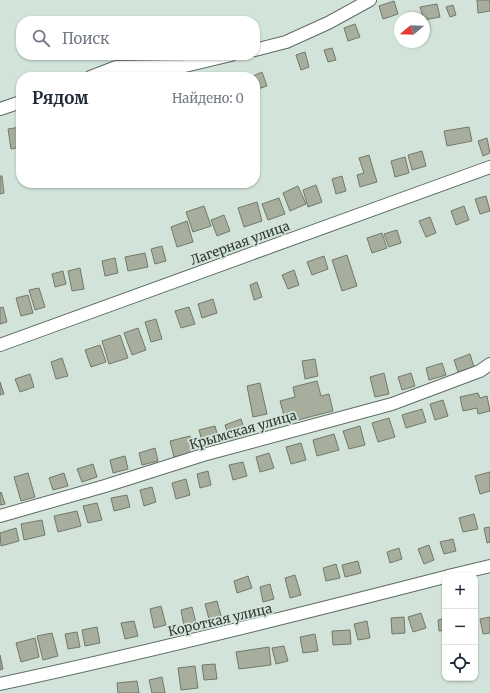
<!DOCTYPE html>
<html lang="ru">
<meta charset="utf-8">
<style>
:root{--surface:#fff;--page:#f6f6f7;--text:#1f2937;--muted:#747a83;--line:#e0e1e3}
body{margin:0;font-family:Merriweather,serif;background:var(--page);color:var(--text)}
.controls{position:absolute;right:12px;bottom:12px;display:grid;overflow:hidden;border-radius:8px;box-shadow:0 1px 3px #0004}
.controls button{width:36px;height:36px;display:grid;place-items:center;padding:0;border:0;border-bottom:1px solid var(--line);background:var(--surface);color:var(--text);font:20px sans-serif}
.compass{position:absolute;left:394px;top:12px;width:36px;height:36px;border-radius:50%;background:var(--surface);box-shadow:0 1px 3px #0004;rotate:251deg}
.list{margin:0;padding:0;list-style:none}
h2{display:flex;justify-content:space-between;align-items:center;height:52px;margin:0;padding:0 16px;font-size:17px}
h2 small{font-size:13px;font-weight:400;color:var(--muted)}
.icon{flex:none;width:22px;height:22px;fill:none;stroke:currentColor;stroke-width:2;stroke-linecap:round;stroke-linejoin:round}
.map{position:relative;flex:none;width:490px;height:693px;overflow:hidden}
.search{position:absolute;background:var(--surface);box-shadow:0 1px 3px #0004;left:16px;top:16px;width:244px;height:44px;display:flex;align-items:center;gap:10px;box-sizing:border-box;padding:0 14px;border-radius:16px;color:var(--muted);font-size:15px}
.panel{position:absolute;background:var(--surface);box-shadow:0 1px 3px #0004;left:16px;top:72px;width:244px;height:116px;border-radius:16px}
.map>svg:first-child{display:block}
.building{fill:#a8ae9d;stroke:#73796a}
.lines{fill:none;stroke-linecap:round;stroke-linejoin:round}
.minor-casing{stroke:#5c6c62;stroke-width:14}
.minor{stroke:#fff;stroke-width:12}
.labels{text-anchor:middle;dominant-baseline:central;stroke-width:3.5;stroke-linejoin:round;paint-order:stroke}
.street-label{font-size:13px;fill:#303733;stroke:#d2e4d9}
</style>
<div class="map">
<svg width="490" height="693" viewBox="0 0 490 693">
<rect width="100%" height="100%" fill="#d2e4d9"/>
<path class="building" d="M477,0H490V11L478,13Z
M394,1L398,14L383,19L379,6Z
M437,4L440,17L424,20L420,7Z
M453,5L456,15L450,17L446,7Z
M355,24L360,37L348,41L344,28Z
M332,48L336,60L328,62L324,50Z
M305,52L309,67L301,70L296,55Z
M262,72L267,86L258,89L255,77L253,76Z
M21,127V147L11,149L8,129Z
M469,127L472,141L447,146L444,131Z
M487,138L490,153L483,156L478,141Z
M422,151L426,166L412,170L408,155Z
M369,155L377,182L360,187L357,175L364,173L359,158Z
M405,157L409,173L395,177L391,161Z
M0,176H2L4,193L0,194Z
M342,176L346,191L336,194L332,179Z
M316,185L322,202L308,207L303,190Z
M298,186L306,204L290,211L283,193Z
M486,196L490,211L480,214L475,199Z
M279,198L285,214L268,220L262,204Z
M257,202L262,221L244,227L238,208Z
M204,206L211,226L193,232L186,212Z
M464,206L469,220L456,225L451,211Z
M224,215L230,231L217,236L211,220Z
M430,217L436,233L426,237L419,221Z
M187,221L193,242L177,247L171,227Z
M397,230L401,243L389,247L384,234Z
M382,233L387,248L372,253L367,238Z
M162,246L166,261L155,264L151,249Z
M145,253L148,267L128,271L125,257Z
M347,255L357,286L342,291L332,260Z
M324,256L328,269L312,275L307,262Z
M115,258L118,273L105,276L102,261Z
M80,268L84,289L72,291L68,271Z
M294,270L299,285L288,289L282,275Z
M63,271L66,284L55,287L52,274Z
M257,282L262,297L254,300L250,285Z
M39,288L45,307L35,310L29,290Z
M28,295L33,313L21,316L16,298Z
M213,299L217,313L202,318L198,304Z
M3,307L7,322L0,324V308Z
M189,307L195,324L181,328L175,311Z
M156,319L162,339L151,342L145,322Z
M138,328L146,350L132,355L124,333Z
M120,335L128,358L109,364L102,341Z
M100,345L106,362L91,367L85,350Z
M470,354L474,367L458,372L454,360Z
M62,358L68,376L56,379L51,362Z
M315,359L318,376L305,379L302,361Z
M442,363L446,375L429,380L426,368Z
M384,373L389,394L375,397L370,377Z
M411,373L415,386L402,390L398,377Z
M30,374L34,387L20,392L15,379Z
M317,381L321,396L329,394L333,411L286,423L280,401L295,397L293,387Z
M0,382L4,394L0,395Z
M260,383L267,414L253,417L247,386Z
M478,393L480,398L487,396L490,411L478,414L477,408L463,411L460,397Z
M443,400L448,416L435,420L430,404Z
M422,409L426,422L406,428L402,415Z
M389,418L395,437L378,442L372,423Z
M241,419L246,434L230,440L225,425Z
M215,426L220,444L204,448L199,430Z
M360,426L365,445L349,449L343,431Z
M334,434L339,450L317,456L313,440Z
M190,436L194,452L174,457L170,441Z
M301,443L306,460L291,464L286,447Z
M155,448L158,461L142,465L139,453Z
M269,453L274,468L260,472L256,457Z
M125,456L128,469L113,473L110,460Z
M243,462L247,476L233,480L229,465Z
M93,464L97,477L82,482L77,469Z
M208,471L211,485L200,488L197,474Z
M490,472V491L480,494L475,476Z
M28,473L35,497L21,501L14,477Z
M64,473L68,486L53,490L49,478Z
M186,479L190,495L176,499L172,483Z
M152,487L156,502L144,506L140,490Z
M1,492L5,504L0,505V493Z
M127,495L130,507L114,511L111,498Z
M97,503L102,520L88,523L83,506Z
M77,511L81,526L58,532L54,516Z
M474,514L478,529L463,532L459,518Z
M42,520L45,535L24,540L21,524Z
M490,527V542L487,543L484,528Z
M16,528L19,541L1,546L0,533Z
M453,539L456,551L444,554L440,542Z
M429,545L434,560L424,564L418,549Z
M399,548L402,559L390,563L387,552Z
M358,561L361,573L345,577L342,565Z
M336,564L340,578L326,581L323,568Z
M295,575L301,595L290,598L285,578Z
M248,576L252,588L237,593L234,581Z
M270,584L274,599L263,602L260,587Z
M217,601L221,616L209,619L205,604Z
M161,606L166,625L154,628L150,609Z
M192,607L196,623L184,626L181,610Z
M421,613L426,628L413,632L408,617Z
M404,617L405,633L392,634L391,618Z
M490,617V633L483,634L480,619Z
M445,618V630L439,631L438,620Z
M134,621L138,636L125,639L121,623Z
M367,621L370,638L358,640L354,624Z
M97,627L100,643L85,646L82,630Z
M350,630L351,644L333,645L332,631Z
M77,632L80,647L68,649L65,634Z
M52,633L58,656L43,660L37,636Z
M315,634L318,651L303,653L300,637Z
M35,638L39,657L21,662L16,643Z
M284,646L288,661L276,664L272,648Z
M269,647L271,665L239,669L236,652Z
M0,655L3,669L0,670Z
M215,664L217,679L204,680L202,665Z
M195,666L198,688L181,690L178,668Z
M162,677L165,693H152L149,680Z
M137,681L139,693H118L117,683Z"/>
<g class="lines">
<g class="minor-casing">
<path id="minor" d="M255,50L286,42L328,23L370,0
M90,77L116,67L185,66L231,55
M0,109L21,102
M0,345L490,167
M0,516L105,486L203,455L392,404L480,371L490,364
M448,576L490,566
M0,684C149,652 297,615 445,577"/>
</g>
<use href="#minor" class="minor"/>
</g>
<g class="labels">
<g class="street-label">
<text transform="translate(240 243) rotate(-20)">Лагерная улица</text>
<text transform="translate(243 430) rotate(-16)">Крымская улица</text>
<text transform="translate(220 620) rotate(-13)">Короткая улица</text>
</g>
</g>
</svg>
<div class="controls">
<button>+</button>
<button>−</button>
<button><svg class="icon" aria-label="locate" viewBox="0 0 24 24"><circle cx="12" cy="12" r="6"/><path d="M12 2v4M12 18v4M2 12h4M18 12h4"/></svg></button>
</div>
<svg class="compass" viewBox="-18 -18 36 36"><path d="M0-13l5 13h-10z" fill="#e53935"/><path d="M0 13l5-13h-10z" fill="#747a83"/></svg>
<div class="search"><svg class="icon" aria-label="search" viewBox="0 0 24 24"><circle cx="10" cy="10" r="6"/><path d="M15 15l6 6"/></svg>Поиск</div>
<section class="panel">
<h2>Рядом<small>Найдено: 0</small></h2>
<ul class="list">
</ul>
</section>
</div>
